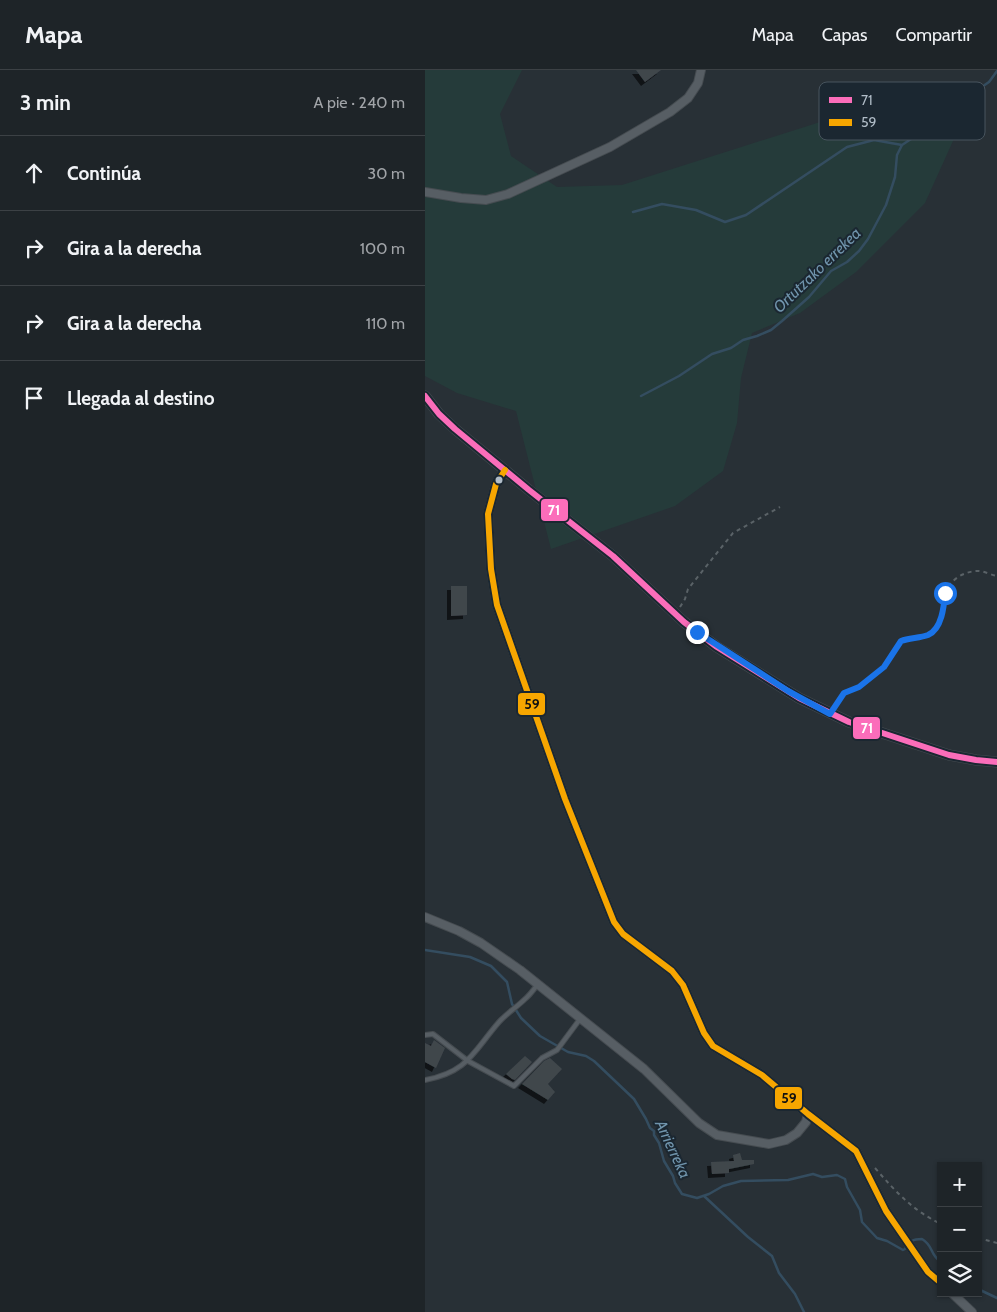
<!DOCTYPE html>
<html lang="es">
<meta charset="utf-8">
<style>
:root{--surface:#1e2428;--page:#2b3034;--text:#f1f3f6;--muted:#a1a4a8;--line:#3c4145}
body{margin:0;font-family:Cabin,sans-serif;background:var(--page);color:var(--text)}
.controls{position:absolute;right:15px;bottom:15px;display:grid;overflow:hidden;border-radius:0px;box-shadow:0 1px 4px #0004}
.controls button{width:45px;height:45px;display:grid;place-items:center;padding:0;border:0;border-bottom:1px solid var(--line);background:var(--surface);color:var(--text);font:25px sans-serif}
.stop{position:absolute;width:15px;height:15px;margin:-11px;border:4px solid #1a73e8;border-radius:50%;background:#fff}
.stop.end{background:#1a73e8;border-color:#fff;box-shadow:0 1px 5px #0008}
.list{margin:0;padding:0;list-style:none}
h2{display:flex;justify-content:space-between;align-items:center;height:65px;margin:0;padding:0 20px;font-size:21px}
h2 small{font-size:16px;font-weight:400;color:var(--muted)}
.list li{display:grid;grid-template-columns:32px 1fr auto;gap:15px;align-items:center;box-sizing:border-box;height:75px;padding:0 20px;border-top:1px solid var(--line)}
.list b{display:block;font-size:19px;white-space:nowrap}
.list em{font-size:16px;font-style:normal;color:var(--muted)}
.icon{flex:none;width:28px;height:28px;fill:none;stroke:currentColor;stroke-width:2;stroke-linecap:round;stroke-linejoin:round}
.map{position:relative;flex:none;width:572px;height:1242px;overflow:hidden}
header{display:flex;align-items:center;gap:30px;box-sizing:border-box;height:70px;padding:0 25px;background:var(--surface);border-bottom:1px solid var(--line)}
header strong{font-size:24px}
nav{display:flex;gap:28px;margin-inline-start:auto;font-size:18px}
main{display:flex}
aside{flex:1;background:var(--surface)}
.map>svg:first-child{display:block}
.green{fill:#253b3a}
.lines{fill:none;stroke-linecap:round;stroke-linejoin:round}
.stream{stroke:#344d60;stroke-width:2.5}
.building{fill:#40474c;filter:url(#shadow)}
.service-casing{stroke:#464c51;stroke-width:6}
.minor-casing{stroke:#464c51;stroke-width:10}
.tertiary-casing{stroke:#464c51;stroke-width:11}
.path{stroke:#5a6267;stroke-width:2;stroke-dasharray:4 4;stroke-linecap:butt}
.service{stroke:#575e64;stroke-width:4}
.minor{stroke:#575e64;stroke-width:8}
.tertiary{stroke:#575e64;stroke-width:9}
.bus-1-casing{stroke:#1b2731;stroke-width:10}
.bus-2-casing{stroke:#1b2731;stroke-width:10}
.bus-1{stroke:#fb6dba;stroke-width:6}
.bus-2{stroke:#f7a600;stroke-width:6}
.route{stroke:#1a73e8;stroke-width:6}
.bus-dot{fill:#b1bdc8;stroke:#1b2731;stroke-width:2}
.labels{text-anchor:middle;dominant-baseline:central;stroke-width:4;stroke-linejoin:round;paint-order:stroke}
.water-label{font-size:16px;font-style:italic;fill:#7094ac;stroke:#1b2731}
.key{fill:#1b2731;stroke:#48545e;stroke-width:1}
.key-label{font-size:14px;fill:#b1bdc8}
.line-badge{stroke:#1b2731;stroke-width:2}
.badge-label{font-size:14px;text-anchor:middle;font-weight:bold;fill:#fff}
.pale-badge-label{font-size:14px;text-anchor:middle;font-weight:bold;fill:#111}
</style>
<header>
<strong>Mapa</strong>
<nav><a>Mapa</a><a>Capas</a><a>Compartir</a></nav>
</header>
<main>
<aside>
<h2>3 min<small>A pie · 240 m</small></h2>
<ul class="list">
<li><svg class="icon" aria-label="ahead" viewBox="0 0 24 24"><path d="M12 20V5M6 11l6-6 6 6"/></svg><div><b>Continúa</b></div><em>30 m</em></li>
<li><svg class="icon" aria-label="right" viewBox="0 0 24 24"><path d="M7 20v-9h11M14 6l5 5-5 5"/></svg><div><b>Gira a la derecha</b></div><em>100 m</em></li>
<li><svg class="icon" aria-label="right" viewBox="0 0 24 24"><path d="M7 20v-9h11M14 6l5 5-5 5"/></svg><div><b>Gira a la derecha</b></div><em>110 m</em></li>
<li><svg class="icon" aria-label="arrive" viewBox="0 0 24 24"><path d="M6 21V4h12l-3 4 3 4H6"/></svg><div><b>Llegada al destino</b></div></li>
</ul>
</aside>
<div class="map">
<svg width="572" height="1242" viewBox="0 0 572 1242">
<defs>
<filter id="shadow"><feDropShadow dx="-4" dy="4" stdDeviation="0" flood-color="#0009"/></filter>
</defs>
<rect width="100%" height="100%" fill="#283036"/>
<path class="green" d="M0,0H97L75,44L86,86L132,117L197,115L433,40L506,36L531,51L528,71L500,133L431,202L375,243L327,263L316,308L312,353L298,401L250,436L126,479L91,341L32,323L0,306Z"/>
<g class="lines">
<path class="stream" d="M208,142L237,134L271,140L300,152L321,145L422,77L449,70L477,75
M216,326L254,306L287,284L306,278L318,270L332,266L346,260L357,251L384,227L406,201L422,192L434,181L443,169L461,135L470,107L472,85L477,75L486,69L500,65L513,57L517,48L525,39L564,12L572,1
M0,880L45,887L66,896L82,912L87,934L96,948L115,966L143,982L161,986L169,991L209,1029L221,1049L225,1058L229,1061V1065L234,1073L239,1091L248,1106L250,1113L257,1124L272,1128L284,1124L298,1116L316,1111L363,1110L388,1104L397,1107L412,1105L420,1109L422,1117L435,1140L437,1152L452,1168L462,1171L478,1180L480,1179C484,1171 488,1169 497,1169C509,1176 504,1184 516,1192
M279,1126L323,1167L347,1186L354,1203L370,1224L379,1242
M553,1219L572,1228"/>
</g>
<path class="building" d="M211,0H236L220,12Z
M26,516H42V545L26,546Z
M9,970L20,978L11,998L0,992V973L6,976Z
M100,986L107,992L90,1010L87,1009L81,1004Z
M125,988L137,999L123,1014L130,1022L123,1030L97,1014L119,991Z
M315,1083L317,1090H329V1094L304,1099V1103L287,1104L286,1092L309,1091L308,1085Z"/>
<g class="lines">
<g class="service-casing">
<path id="service" d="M0,965L8,964L43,991L89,1016L117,988L132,980L155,949
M0,1010C43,1002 48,982 74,952C82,943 92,937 100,929C105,925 109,919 113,914"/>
</g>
<g class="minor-casing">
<path id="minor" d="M0,122L36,128L61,130L83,124L185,77L245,42L263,28L273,13L276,0
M80,400L71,414L63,444L66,499L72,535L140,729L189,852L198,864L247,901L258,915L279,963L288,976L337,1005L383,1044L431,1081L461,1141L503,1202L516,1213
M0,847L34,861L56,873L95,900L219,999L274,1053L292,1065L344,1074L361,1070L372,1063L381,1052L383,1044
M527,1223L547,1242"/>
</g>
<g class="tertiary-casing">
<path id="tertiary" d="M0,326L14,344L30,359L104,420L188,486L259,552L292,577L374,628L424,652L524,685L551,690L572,692"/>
</g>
<path class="path" d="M255,537L260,529L263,519L308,463L355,437
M411,635L419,623L434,617L459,597L476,571C486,568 501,569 509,561C518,550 517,537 520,524C524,510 539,501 553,501C559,501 566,505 572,506
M450,1098C471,1122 487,1140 516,1154
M553,1168L572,1173"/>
<use href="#service" class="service"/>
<use href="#minor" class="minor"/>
<use href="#tertiary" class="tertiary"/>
<g class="bus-1-casing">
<path id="bus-1" d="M0,326L14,344L30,359L104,420L188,486L259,552L292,577L374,628L424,652L524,685L551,690L572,692"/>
</g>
<g class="bus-2-casing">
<path id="bus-2" d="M80,400L71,414L63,444L66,499L72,535L140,729L189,852L198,864L247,901L258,915L279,963L288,976L337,1005L383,1044L431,1081L461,1141L503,1202L516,1213"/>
</g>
<use href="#bus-1" class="bus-1"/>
<use href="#bus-2" class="bus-2"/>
</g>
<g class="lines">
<path class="route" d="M272,562L363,621L405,644L419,623L434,617L459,597L476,571C484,568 495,568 503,565C517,559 519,536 520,523"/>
</g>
<circle class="bus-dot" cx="74" cy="410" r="4.5"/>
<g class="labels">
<g class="water-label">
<text transform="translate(392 200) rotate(-44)">Ortutzako errekea</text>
<text transform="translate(248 1079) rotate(65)">Arrierreka</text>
</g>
</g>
<rect x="394" y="12" width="166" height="58" rx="8" class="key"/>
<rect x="404" y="27" width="23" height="6" fill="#fb6dba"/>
<rect x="404" y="49" width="23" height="7" fill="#f7a600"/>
<g class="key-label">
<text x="436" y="35">71</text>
<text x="436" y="57">59</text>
</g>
<g class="line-badge">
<rect x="115" y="428" width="29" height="24" rx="5" fill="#fb6dba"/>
<rect x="92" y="622" width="29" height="24" rx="5" fill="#f7a600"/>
<rect x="427" y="646" width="29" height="24" rx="5" fill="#fb6dba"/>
<rect x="349" y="1016" width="29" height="24" rx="5" fill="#f7a600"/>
</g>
<g class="badge-label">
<text x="129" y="445">71</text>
<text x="442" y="663">71</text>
</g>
<g class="pale-badge-label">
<text x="107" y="639">59</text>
<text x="364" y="1033">59</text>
</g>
</svg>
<div class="controls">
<button>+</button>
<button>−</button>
<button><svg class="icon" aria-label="layers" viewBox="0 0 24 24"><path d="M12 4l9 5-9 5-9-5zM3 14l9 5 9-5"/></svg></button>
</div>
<div class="stop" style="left:520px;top:523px"></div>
<div class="stop end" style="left:272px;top:562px"></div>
</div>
</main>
